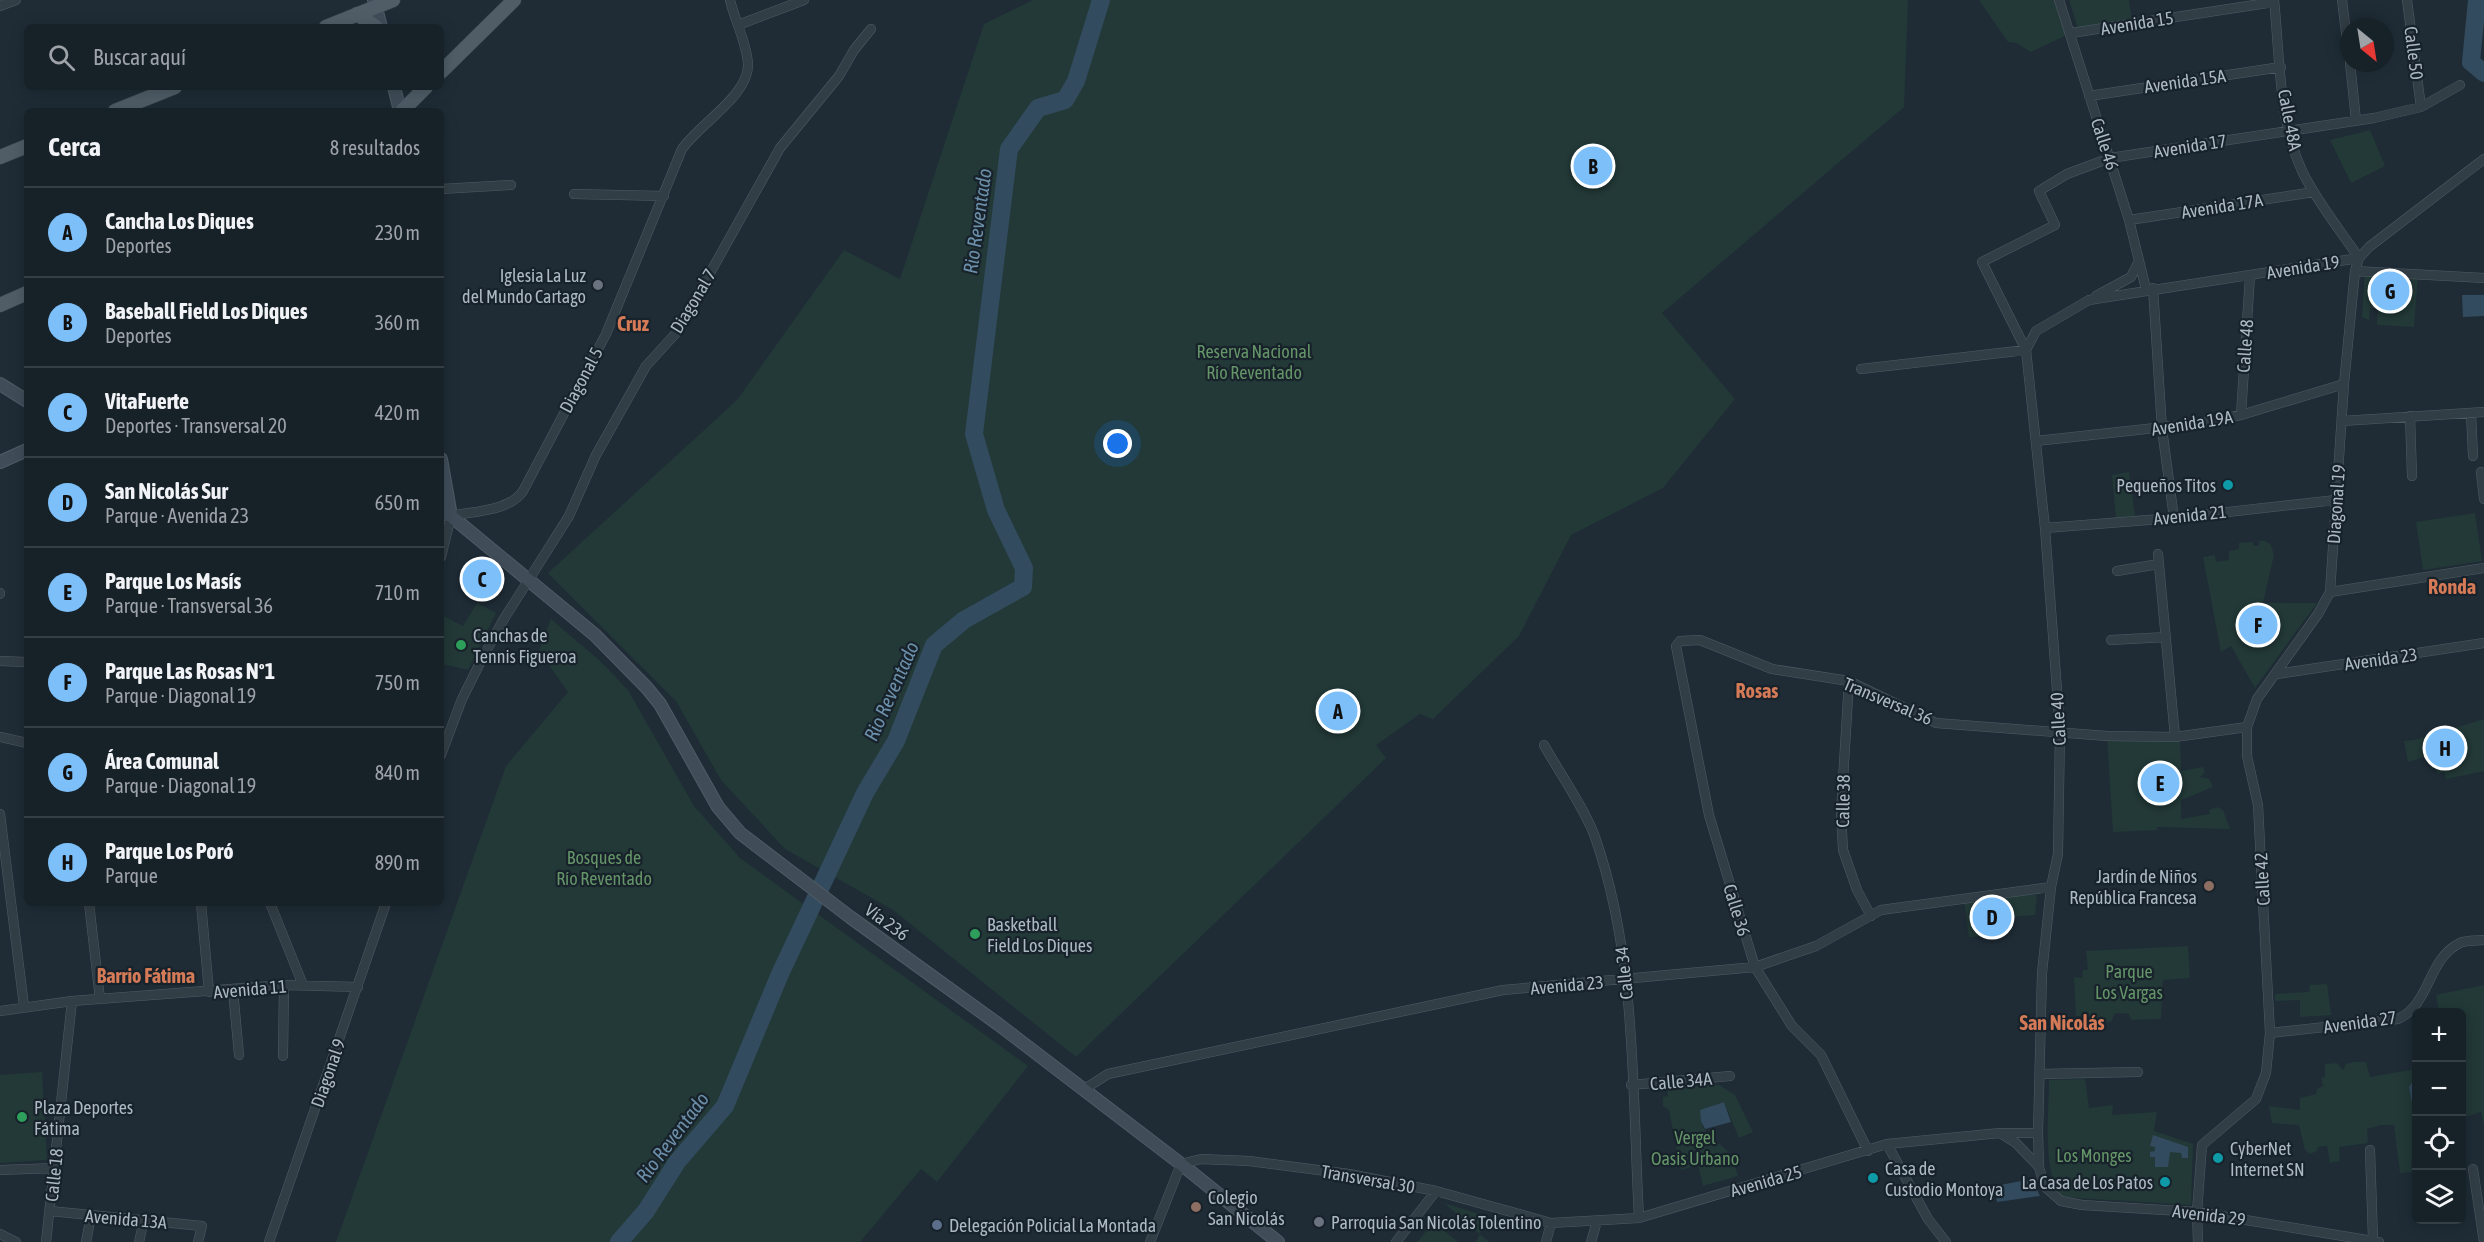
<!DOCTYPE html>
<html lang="es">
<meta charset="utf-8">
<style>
:root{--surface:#172128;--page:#202930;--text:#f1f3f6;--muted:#9ea3a8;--line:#363e45;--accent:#7cbff9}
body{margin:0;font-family:"Asap Condensed",sans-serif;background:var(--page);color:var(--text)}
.controls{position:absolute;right:18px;bottom:18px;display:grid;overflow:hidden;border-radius:9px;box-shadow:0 3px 15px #0003}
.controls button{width:54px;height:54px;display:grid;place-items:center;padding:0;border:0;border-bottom:2px solid var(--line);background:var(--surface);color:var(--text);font:30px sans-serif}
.compass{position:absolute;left:2340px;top:18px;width:54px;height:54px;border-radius:50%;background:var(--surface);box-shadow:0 3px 15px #0003;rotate:150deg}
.you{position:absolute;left:1118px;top:444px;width:21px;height:21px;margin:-15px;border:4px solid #fff;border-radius:50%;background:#1a73e8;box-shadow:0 0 0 9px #1a73e833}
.badge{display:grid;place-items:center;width:39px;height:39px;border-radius:50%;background:var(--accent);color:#111;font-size:20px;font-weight:700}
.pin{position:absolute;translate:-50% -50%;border:3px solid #fff;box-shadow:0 2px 6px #0006}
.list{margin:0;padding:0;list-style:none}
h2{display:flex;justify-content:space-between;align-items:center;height:78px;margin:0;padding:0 24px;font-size:26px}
h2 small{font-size:20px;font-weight:400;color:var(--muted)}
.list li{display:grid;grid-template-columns:39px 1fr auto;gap:18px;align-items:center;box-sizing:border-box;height:90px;padding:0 24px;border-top:2px solid var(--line)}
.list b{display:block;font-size:22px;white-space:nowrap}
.list p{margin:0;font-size:20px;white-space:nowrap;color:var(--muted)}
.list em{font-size:20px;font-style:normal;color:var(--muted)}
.icon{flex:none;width:33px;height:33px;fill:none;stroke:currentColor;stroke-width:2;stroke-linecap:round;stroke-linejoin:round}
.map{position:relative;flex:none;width:2484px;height:1242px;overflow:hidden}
.search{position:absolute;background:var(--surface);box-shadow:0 3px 15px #0003;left:24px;top:24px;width:420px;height:66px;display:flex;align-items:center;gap:15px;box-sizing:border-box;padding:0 21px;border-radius:9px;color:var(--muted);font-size:22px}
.panel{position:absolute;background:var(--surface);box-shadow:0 3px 15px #0003;left:24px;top:108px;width:420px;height:798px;border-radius:9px}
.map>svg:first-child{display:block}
.green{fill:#223937}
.water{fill:#324b5e}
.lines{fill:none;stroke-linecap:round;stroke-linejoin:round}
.river{stroke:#324b5e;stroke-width:18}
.street-casing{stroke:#505b65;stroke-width:10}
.secondary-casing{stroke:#505b65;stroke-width:14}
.primary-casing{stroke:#3c4650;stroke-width:15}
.street{stroke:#323e46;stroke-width:9}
.secondary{stroke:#404d59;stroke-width:12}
.primary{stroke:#505d67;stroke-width:14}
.worship-dot{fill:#6b7280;stroke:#18222b;stroke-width:2}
.culture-dot{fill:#0f9aa8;stroke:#18222b;stroke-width:2}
.leisure-dot{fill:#2e9e5b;stroke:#18222b;stroke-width:2}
.education-dot{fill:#8d6e63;stroke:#18222b;stroke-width:2}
.service-dot{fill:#5c6f8a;stroke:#18222b;stroke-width:2}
.labels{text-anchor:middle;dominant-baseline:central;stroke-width:4.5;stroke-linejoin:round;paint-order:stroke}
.street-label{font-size:18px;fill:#acb9c4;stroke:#18222b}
.poi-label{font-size:18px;fill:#acb9c4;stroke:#18222b;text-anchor:start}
.park-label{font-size:18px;fill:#649468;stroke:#18222b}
.water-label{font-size:20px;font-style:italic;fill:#6c8fa9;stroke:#18222b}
.neighbourhood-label{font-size:20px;font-weight:bold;fill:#d47a57;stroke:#18222b}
</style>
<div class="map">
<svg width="2484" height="1242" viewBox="0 0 2484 1242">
<rect width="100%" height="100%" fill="#1f2c36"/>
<path class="green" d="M1033,0H1908L1904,107L1662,313L1735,399L1663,488L1571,535L1519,636L1433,719L1420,714L1376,745L1386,758L1076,1057L893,910L785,849L721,780L676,701L548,573L737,400L844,250L900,279L984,24Z
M1979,0H2059L2071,33L2031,52L2016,43L2008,42Z
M2069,0H2129L2132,21L2079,32Z
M2370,130L2385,166L2351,183L2330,140Z
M2365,271L2418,274L2414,327L2377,325L2378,308H2370L2369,320L2362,317Z
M2129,472L2135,516L2116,518L2112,475Z
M2475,513L2482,561L2423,570L2416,522Z
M2259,541H2265L2271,545L2274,555L2263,603H2317L2255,688L2231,646L2221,652L2203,557L2215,555L2216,562L2229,560V551L2239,549V543L2253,542L2254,546H2259Z
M477,603L496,613L468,670L441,664L442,615L463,626Z
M551,619L600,661L628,690L694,806L740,858L1028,1066L937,1182L921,1169L860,1242H336L506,766L568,692L539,651Z
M2484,719V771L2446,779L2444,772L2437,774L2436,768H2431L2428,756L2408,762L2404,741L2415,740Z
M2107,736L2180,739L2181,771L2203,767L2205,773L2200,777L2209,779L2213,787L2181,800V819L2210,814L2209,810L2217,807L2223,810L2230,829L2157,827V830L2113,832Z
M2017,894L2037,895L2035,915L1991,919L1994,936L1969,937L1964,902Z
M2188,946L2190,978L2163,980L2161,1019L2131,1020L2129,1014L2115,1013L2111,1022L2089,1021V1016H2076L2074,977L2082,978L2083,970H2088L2086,951Z
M2327,984L2331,1015L2300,1017V1000L2275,1001V994L2309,992L2310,985Z
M2484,985V1124L2481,1112L2462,1118V1012H2439L2436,995Z
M2354,1062H2366L2370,1077L2416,1069V1157L2411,1159L2412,1172L2400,1173L2394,1125H2381L2367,1129L2368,1143L2339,1147L2340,1161L2330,1163L2327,1146L2318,1147L2317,1151L2310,1154L2305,1150L2299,1125L2272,1123L2269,1106L2300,1110V1098L2316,1094L2317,1089L2323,1086L2321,1078L2325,1077V1064L2337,1063L2343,1070L2346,1064Z
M42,1072L47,1160L0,1163V1075Z
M2085,1079L2089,1108L2113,1105L2112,1115L2157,1112L2154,1131L2193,1144L2191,1205L2061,1197C2042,1167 2049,1116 2049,1080Z
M1698,1085H1719L1735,1095L1753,1132L1739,1138L1724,1102L1701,1110C1700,1138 1716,1137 1729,1153C1733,1159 1736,1169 1738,1176L1703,1186L1698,1165L1681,1170L1669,1110L1663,1106V1097L1668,1096L1667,1089Z
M1444,1203L1485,1216L1480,1234L1489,1242H1476L1480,1234Z
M1434,1222L1458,1242H1417Z"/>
<path class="water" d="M2462,295H2484V316L2463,317Z
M2416,1077V1106L2413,1107L2409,1087Z
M1724,1102L1731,1122L1705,1129L1701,1121L1700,1110Z
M2153,1135L2188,1147V1158H2182L2181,1153L2170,1152L2168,1167H2155V1157H2150V1152L2155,1151V1147L2150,1146Z
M2032,1179L2040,1196L1997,1202L1995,1186Z"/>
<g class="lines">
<path class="river" d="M2477,0L2471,62L2484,73
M619,1242L646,1211L677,1162L725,1106L780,974L865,793L896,741L934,645L964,620L1023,587L1024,568L996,510L974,434L1009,149L1038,108L1065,100L1076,81L1101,0"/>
<g class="street-casing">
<path id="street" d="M2059,0L2129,220L2146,289
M2274,0C2280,56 2278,121 2303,173C2318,203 2340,230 2359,258
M2342,0L2349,57
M2407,0L2421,107
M0,6L16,0
M738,25L804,0
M2071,33L2274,2
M2350,63L2356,120
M2089,96L2281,67
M441,189L511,185
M574,194L664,196
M2129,220L2314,192
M2355,271L2484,278
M2153,288L2162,429L2174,518
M2096,296L2131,277L2139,261
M1861,369L2026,350L2036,331L2089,300L2359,258L2369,247L2484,159
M2471,413L2473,456
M2241,415L2250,276
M2410,416L2412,476
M2342,421L2484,412
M2036,441L2201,423L2241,415L2344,384
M2481,472L2484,499
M2045,528L2174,518L2336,500
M2158,554L2175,737
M441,557L451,516C474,511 510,511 523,491L606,334L682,149C700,123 750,95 748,63C746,41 735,21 730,0
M2117,571L2159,564
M2330,592L2484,568
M0,593V594
M2111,640L2166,637
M0,661L27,662
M2277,674L2484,643
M1849,681L1841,813L1843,850L1857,890L1871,916
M0,737L27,743
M1544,745C1559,772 1585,809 1595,837C1637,957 1632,1092 1639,1218
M441,755L462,699L481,661L502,622L569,516L596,455L646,366L677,332L780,148L839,76L854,50L871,29
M0,814L24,1006
M89,903L100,999
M201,903L209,992
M270,903L303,985
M233,990L239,1055
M0,1011L72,1001L284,985L358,987
M2270,1033L2398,1019C2431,1004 2427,959 2460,943C2466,940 2477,941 2484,940
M283,1056L284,985
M2040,1074L2138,1072
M1631,1085L1730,1076
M1083,1090L1108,1074L1503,990L1755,967L1816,946L1881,910L2051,887
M2000,1133L2016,1143L2039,1167
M1887,1144L1928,1219L1946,1242
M2370,1150L2373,1239
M1868,1151L1821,1055L1792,1026L1755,967L1709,815L1676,646L1680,641L1700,640L1772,669L1849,681L1936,723L2107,736L2175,737L2247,727
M2473,1169L2484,1242
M0,1170L56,1168
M50,1211L202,1226L198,1242
M0,1234L16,1242
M46,1242L72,1001
M86,1242L91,1216
M139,1242L144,1220
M269,1242L386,903
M1150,1242L1181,1164L1201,1159L1249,1161L1349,1174L1436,1191L1551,1223
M1396,1242L1436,1191
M1546,1242L1551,1223L1639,1218L1887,1144L2000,1133H2038
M1591,1242L1597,1221
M2198,1242L2197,1212L2202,1145L2256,1099L2266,1073L2270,1033L2262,883L2258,805L2247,756V727L2257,699L2318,614L2330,592L2344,384L2355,271L2359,258
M2379,1242L2197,1212L2082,1205L2061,1201L2044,1186L2039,1167L2038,1133L2042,973L2051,887L2058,854L2060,731L2045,528L2026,350L1982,262L2055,225L2039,191L2067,174L2110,158L2374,118L2421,107L2460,85"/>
</g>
<g class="secondary-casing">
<path id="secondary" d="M374,0L381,27
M394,87L400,111
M0,384L27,401
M441,459L451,516
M0,462L27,450
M441,513L451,516L595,635L647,688L660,704L718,807L740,833L850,917L998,1024L1181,1164L1278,1242"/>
</g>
<g class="primary-casing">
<path id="primary" d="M357,14L376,27
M326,27L393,0
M441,72L514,0
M115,111L175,87
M402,111L426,87
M0,157L27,146
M0,305L27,293"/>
</g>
<use href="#street" class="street"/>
<use href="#secondary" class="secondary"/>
<use href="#primary" class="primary"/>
</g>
<g class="worship-dot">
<circle cx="598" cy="285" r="6"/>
<circle cx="1319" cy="1222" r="6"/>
</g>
<g class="culture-dot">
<circle cx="2228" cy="485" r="6"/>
<circle cx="2218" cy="1158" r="6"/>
<circle cx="1873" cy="1178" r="6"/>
<circle cx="2165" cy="1182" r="6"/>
</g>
<g class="leisure-dot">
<circle cx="461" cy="645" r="6"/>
<circle cx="975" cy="934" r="6"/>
<circle cx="22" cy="1117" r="6"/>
</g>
<g class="education-dot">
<circle cx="2209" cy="886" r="6"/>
<circle cx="1196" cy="1207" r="6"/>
</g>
<circle class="service-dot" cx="937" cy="1225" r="6"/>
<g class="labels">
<g class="street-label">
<text transform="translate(2137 23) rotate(-9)">Avenida 15</text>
<text transform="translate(2414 53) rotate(83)">Calle 50</text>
<text transform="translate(2185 81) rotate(-8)">Avenida 15A</text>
<text transform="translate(2290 120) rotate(79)">Calle 48A</text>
<text transform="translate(2105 144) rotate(72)">Calle 46</text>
<text transform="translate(2190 146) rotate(-9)">Avenida 17</text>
<text transform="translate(2222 206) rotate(-9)">Avenida 17A</text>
<text transform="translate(2303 267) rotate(-9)">Avenida 19</text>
<text transform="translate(693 301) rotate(-59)">Diagonal 7</text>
<text transform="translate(2245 346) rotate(-86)">Calle 48</text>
<text transform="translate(581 380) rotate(-62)">Diagonal 5</text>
<text transform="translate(2192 423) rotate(-9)">Avenida 19A</text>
<text transform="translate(2336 504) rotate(-86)">Diagonal 19</text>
<text transform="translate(2190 515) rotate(-6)">Avenida 21</text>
<text transform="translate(2381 659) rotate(-8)">Avenida 23</text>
<text transform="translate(1888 701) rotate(23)">Transversal 36</text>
<text transform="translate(2058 719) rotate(-93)">Calle 40</text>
<text transform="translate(1843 801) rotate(-89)">Calle 38</text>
<text transform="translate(2262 879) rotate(-93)">Calle 42</text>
<text transform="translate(1737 910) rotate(73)">Calle 36</text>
<text transform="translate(887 922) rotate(36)">Vía 236</text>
<text transform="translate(1624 973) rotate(-96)">Calle 34</text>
<text transform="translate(1567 985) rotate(-5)">Avenida 23</text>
<text transform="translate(250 989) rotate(-5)">Avenida 11</text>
<text transform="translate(2360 1022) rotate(-8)">Avenida 27</text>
<text transform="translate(328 1073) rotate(-71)">Diagonal 9</text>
<text transform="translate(1681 1081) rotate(-5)">Calle 34A</text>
<text transform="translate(54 1175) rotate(-84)">Calle 18</text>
<text transform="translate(1368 1179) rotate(10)">Transversal 30</text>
<text transform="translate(1766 1181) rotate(-16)">Avenida 25</text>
<text transform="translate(2209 1215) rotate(7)">Avenida 29</text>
<text transform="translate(126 1219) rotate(5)">Avenida 13A</text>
</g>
<g class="poi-label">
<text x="586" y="275" text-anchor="end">Iglesia La Luz<tspan x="586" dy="21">del Mundo Cartago</tspan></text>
<text x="2216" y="485" text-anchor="end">Pequeños Titos</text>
<text x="473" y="635">Canchas de<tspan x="473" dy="21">Tennis Figueroa</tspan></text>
<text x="2197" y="876" text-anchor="end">Jardín de Niños<tspan x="2197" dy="21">República Francesa</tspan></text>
<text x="987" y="924">Basketball<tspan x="987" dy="21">Field Los Diques</tspan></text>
<text x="34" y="1107">Plaza Deportes<tspan x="34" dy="21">Fátima</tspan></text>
<text x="2230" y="1148">CyberNet<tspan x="2230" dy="21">Internet SN</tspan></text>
<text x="1885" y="1168">Casa de<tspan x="1885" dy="21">Custodio Montoya</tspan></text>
<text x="2153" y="1182" text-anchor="end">La Casa de Los Patos</text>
<text x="1208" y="1197">Colegio<tspan x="1208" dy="21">San Nicolás</tspan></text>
<text x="1331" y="1222">Parroquia San Nicolás Tolentino</text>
<text x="949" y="1225">Delegación Policial La Montada</text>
</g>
<g class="park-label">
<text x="1254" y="351">Reserva Nacional<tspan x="1254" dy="21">Río Reventado</tspan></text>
<text x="604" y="857">Bosques de<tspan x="604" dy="21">Río Reventado</tspan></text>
<text x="2129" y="971">Parque<tspan x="2129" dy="21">Los Vargas</tspan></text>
<text x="1695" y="1137">Vergel<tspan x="1695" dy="21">Oasis Urbano</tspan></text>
<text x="2094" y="1155">Los Monges</text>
</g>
<g class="water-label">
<text transform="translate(977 221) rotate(-82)">Rio Reventado</text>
<text transform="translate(891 691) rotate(-66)">Rio Reventado</text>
<text transform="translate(672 1137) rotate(-53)">Rio Reventado</text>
</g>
<g class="neighbourhood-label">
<text x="633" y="323">Cruz</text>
<text x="2452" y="586">Ronda</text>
<text x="1757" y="690">Rosas</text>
<text x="146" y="975">Barrio Fátima</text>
<text x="2062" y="1022">San Nicolás</text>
</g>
</g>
</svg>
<div class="controls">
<button>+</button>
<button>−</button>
<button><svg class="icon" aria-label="locate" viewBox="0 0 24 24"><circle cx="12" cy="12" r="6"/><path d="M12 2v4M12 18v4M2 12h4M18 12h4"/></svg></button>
<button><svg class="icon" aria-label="layers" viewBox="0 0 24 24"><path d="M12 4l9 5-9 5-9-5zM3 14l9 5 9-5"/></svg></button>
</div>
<svg class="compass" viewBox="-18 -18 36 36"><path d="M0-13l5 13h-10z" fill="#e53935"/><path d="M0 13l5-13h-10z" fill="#9ea3a8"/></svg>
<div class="you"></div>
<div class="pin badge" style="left:1338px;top:711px">A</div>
<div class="pin badge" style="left:1593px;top:166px">B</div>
<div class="pin badge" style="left:482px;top:579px">C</div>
<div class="pin badge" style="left:1992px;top:917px">D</div>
<div class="pin badge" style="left:2160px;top:783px">E</div>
<div class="pin badge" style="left:2258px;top:625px">F</div>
<div class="pin badge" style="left:2390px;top:291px">G</div>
<div class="pin badge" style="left:2445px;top:748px">H</div>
<div class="search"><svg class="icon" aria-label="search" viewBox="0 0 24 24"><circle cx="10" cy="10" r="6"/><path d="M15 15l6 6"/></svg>Buscar aquí</div>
<section class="panel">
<h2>Cerca<small>8 resultados</small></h2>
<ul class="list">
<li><span class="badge">A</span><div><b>Cancha Los Diques</b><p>Deportes</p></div><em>230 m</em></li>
<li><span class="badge">B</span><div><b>Baseball Field Los Diques</b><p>Deportes</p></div><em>360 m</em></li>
<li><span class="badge">C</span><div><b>VitaFuerte</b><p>Deportes · Transversal 20</p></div><em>420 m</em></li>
<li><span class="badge">D</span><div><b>San Nicolás Sur</b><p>Parque · Avenida 23</p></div><em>650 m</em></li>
<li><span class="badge">E</span><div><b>Parque Los Masís</b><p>Parque · Transversal 36</p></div><em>710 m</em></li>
<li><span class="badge">F</span><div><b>Parque Las Rosas Nº1</b><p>Parque · Diagonal 19</p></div><em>750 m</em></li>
<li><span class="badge">G</span><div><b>Área Comunal</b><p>Parque · Diagonal 19</p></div><em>840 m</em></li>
<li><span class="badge">H</span><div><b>Parque Los Poró</b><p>Parque</p></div><em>890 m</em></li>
</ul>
</section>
</div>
